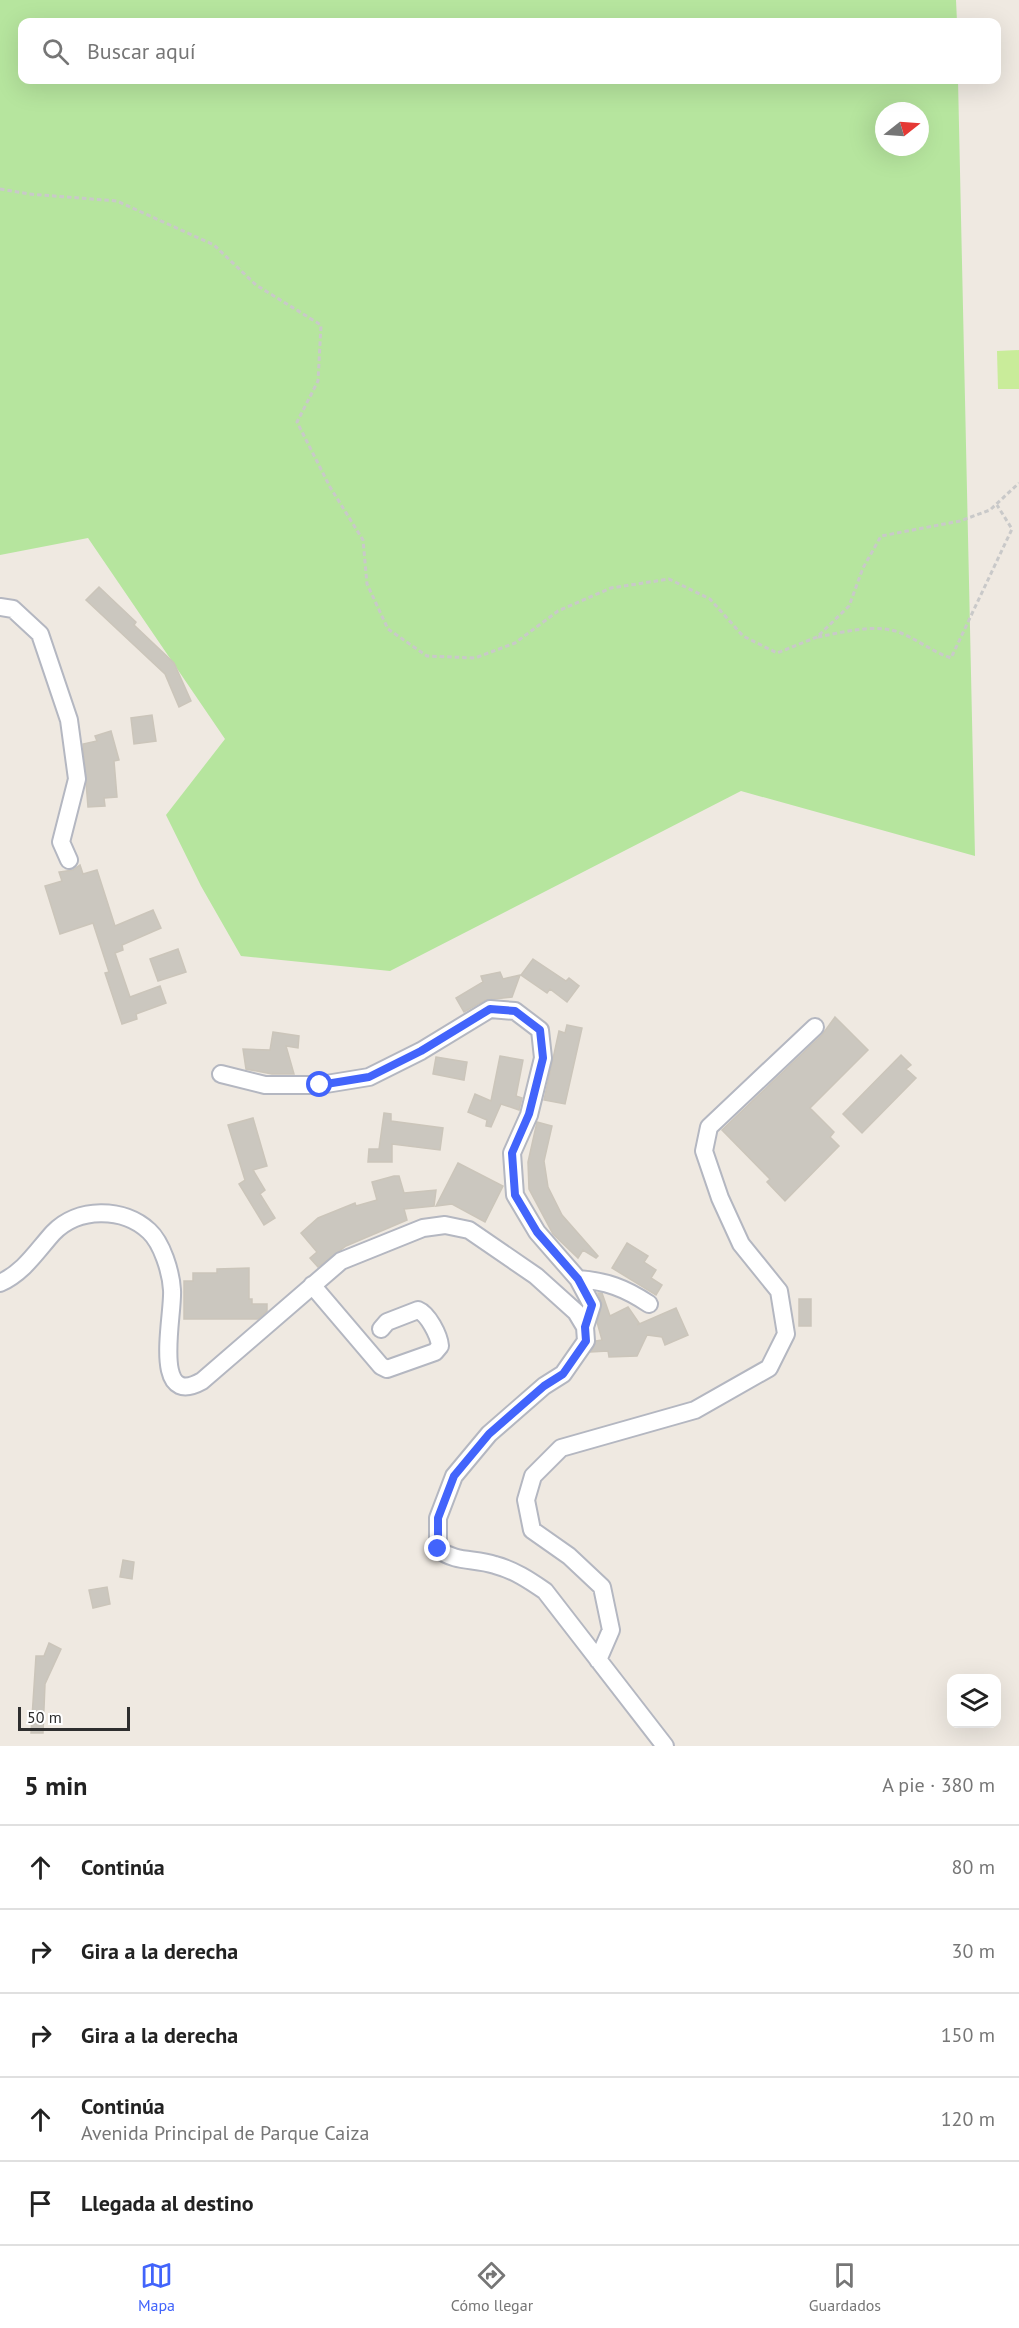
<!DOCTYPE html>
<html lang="es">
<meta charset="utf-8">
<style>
:root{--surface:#fff;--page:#f2f2f2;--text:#222;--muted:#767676;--line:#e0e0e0;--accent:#4264fb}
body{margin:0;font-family:"PT Sans",sans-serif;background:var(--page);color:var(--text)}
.controls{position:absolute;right:18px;bottom:18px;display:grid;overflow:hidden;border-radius:12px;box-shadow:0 6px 24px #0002}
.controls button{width:54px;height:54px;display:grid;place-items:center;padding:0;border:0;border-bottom:2px solid var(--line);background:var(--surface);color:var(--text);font:30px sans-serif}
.compass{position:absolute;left:875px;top:102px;width:54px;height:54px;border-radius:50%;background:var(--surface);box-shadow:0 6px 24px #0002;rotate:73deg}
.scale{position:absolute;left:18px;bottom:15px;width:112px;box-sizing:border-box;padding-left:6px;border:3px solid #2e2e2e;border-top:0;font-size:16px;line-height:21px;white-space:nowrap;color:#2e2e2e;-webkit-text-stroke:4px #fff;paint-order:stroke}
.stop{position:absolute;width:18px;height:18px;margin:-14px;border:4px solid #4264fb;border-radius:50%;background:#fff}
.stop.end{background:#4264fb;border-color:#fff;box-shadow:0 2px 6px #0008}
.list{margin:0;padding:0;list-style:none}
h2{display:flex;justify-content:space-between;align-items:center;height:78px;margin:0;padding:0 24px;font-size:26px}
h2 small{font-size:20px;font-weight:400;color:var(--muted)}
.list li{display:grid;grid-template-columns:39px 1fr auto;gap:18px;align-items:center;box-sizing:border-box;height:84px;padding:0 24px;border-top:2px solid var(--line)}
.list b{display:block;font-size:22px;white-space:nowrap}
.list p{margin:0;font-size:20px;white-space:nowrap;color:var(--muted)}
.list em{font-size:20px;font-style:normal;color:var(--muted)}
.icon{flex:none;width:33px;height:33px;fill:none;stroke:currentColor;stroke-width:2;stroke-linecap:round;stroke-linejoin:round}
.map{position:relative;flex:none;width:1019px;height:1746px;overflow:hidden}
.search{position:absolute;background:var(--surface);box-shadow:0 6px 24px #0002;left:18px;right:18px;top:18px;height:66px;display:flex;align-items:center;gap:15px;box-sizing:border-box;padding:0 21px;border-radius:12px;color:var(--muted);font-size:22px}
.sheet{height:498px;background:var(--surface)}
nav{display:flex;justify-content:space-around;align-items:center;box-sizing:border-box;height:84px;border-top:2px solid var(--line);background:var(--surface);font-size:16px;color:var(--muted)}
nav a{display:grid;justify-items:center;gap:3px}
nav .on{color:var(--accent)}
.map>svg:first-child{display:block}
.green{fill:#b6e59e;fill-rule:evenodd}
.pitch{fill:#c9ec9a}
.building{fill:#cbc7bf;stroke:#cbc5ba;stroke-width:1.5}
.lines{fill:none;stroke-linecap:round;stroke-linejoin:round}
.minor-casing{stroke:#b4b7c1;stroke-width:20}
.path{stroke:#c9c9c9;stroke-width:3;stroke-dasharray:4.5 3;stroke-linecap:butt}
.minor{stroke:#fff;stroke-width:16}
.route{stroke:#4264fb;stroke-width:8}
</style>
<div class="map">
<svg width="1019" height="1746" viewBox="0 0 1019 1746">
<rect width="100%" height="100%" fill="#efe9e1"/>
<path class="green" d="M0,0H956L957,22H22V80H958L975,856L741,791L390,971L241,956L201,886L166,815L225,739L88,538L0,555ZM884,111H920V147H884Z"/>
<path class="pitch" d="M1019,350V389H998L997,351Z"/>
<path class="building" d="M99,587L136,622L134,625L174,663L191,701L179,707L165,674L86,600Z
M152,715L156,741L134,744L131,718Z
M111,731L119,760L114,761L117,797L104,798L105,806L88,807L83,744L97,741L95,736Z
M80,865L83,874L97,870L115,926L153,910L161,928L122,945L123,950L115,953L130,997L160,986L166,1003L136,1014L137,1019L122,1024L105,973L109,972L93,923L60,934L45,886L62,881L59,872L73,870Z
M178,949L186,972L158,981L150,959Z
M533,959L566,981L569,978L579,986L567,1002L550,989L547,993L521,975Z
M500,972L503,979L520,975L512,997L485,1000L464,1012L456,998L483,982L481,976Z
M835,1017L868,1050L810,1108L834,1132L830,1137L839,1146L785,1201L767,1182L770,1179L722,1130L822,1035Z
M567,1025L582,1028L565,1104L544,1100L559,1031L565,1033Z
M273,1032L299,1036L298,1048L286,1046L294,1074H272L246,1069L243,1049L270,1050Z
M901,1055L911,1065L906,1069L916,1078L862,1133L843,1114Z
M500,1056L523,1060L516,1096L522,1098L519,1110L501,1104L491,1127L486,1126L487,1120L468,1112L475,1094L491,1101Z
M436,1057L467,1062L464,1080L433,1074Z
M384,1113L391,1114V1121L443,1128L440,1150L392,1144V1162H368L369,1149H379Z
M253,1118L267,1166L253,1170L265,1190L260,1194L275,1218L264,1225L239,1184L245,1180L228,1125Z
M537,1122L552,1126L544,1161L548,1187L562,1215L598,1256L596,1258L583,1250L578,1258L553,1234L529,1189L528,1162Z
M458,1163L503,1186L485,1222L452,1204L436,1206Z
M394,1176H399L404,1193L436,1190L434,1206L404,1209L407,1220L346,1246L318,1267L310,1258L317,1252L301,1233L318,1218L355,1203L356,1206L377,1200L372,1182Z
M627,1243L648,1256L644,1262L656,1270L651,1278L662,1285L656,1295L612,1268Z
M249,1268V1299H252V1304H267V1311L258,1319H184V1281H193V1273H217V1269Z
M598,1293H602L610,1316L628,1307L639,1323L637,1325L676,1308L688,1335L665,1345L662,1337L647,1335L637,1356L609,1357L608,1351L591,1352L596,1341L602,1340L597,1322L602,1304Z
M799,1299H811V1326H799Z
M123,1560L134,1562L132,1579L120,1577Z
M107,1587L110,1604L93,1608L89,1590Z
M49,1643L61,1649L45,1684L43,1733H31L36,1656H44Z"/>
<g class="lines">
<g class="minor-casing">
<path id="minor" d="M0,607L13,609L40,634L69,720L77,779L61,842L69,860
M221,1074L265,1085H320L369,1077L421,1051L490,1009L515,1011L540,1030L543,1058L529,1115L512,1153L515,1195L537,1232L578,1279L592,1305L585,1327
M578,1279C606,1281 625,1288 649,1304
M0,1283C24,1272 36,1252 53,1233C78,1207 123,1207 149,1231C162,1243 171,1272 172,1290C174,1314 150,1410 202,1381L341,1261L423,1228L445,1225L469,1230L536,1276L576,1312L585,1327L586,1341L563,1374L544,1386L489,1434L454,1476L438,1518V1549C456,1563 474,1558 495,1565C514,1570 529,1580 545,1591L665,1746
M312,1285L381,1366L387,1369L435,1352L440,1346C439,1335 428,1314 418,1310L387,1322L381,1329
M598,1660L611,1630L602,1587L569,1556L532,1530L526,1500L533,1476L561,1448L695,1410L769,1368L786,1334L779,1291L741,1244L720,1198L704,1151L709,1127L815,1027"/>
</g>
<path class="path" d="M0,189L29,194L117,201L214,245L256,285L321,325L318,381L297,422L330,487L363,540L367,584L388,629L427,656L475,658L515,643L558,611L611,588L669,579L710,599L743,636L777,653L817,637L849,606L863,568L881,536L960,521L990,510L1019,483
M818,637C844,632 876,623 901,633C918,640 933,652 951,658L1012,529L997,505"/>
<use href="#minor" class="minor"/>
</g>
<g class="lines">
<path class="route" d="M320,1085L369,1077L421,1051L490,1009L515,1011L540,1030L543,1058L529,1114L512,1153L515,1195L537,1232L578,1279L592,1305L585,1327L586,1341L563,1374L544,1386L489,1434L454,1476L438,1518V1549"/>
</g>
</svg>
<div class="controls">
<button><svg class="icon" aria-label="layers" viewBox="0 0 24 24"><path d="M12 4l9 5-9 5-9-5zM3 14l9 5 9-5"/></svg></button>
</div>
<svg class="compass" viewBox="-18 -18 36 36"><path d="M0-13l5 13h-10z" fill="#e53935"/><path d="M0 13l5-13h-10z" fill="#767676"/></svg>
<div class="scale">50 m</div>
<div class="stop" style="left:320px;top:1085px"></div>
<div class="stop end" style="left:438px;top:1549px"></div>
<div class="search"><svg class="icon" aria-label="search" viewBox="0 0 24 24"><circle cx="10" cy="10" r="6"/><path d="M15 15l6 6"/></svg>Buscar aquí</div>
</div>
<section class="sheet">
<h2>5 min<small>A pie · 380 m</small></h2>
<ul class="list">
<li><svg class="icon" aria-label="ahead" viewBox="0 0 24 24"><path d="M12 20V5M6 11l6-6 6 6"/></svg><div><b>Continúa</b></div><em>80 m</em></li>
<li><svg class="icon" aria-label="right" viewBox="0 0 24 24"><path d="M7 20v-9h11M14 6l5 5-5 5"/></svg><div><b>Gira a la derecha</b></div><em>30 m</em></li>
<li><svg class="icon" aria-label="right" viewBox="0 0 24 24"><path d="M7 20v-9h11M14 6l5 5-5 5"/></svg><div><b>Gira a la derecha</b></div><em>150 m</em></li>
<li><svg class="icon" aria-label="ahead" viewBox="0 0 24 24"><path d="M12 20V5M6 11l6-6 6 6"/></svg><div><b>Continúa</b><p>Avenida Principal de Parque Caiza</p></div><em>120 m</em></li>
<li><svg class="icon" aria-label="arrive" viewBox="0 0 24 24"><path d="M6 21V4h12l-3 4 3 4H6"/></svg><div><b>Llegada al destino</b></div></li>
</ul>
</section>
<nav>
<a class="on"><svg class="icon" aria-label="map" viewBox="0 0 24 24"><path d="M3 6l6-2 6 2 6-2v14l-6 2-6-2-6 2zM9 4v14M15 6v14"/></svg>Mapa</a>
<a><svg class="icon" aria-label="directions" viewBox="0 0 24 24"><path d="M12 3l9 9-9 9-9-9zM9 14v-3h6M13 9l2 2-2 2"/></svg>Cómo llegar</a>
<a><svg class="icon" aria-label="saved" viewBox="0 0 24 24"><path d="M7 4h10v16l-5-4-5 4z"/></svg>Guardados</a>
</nav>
